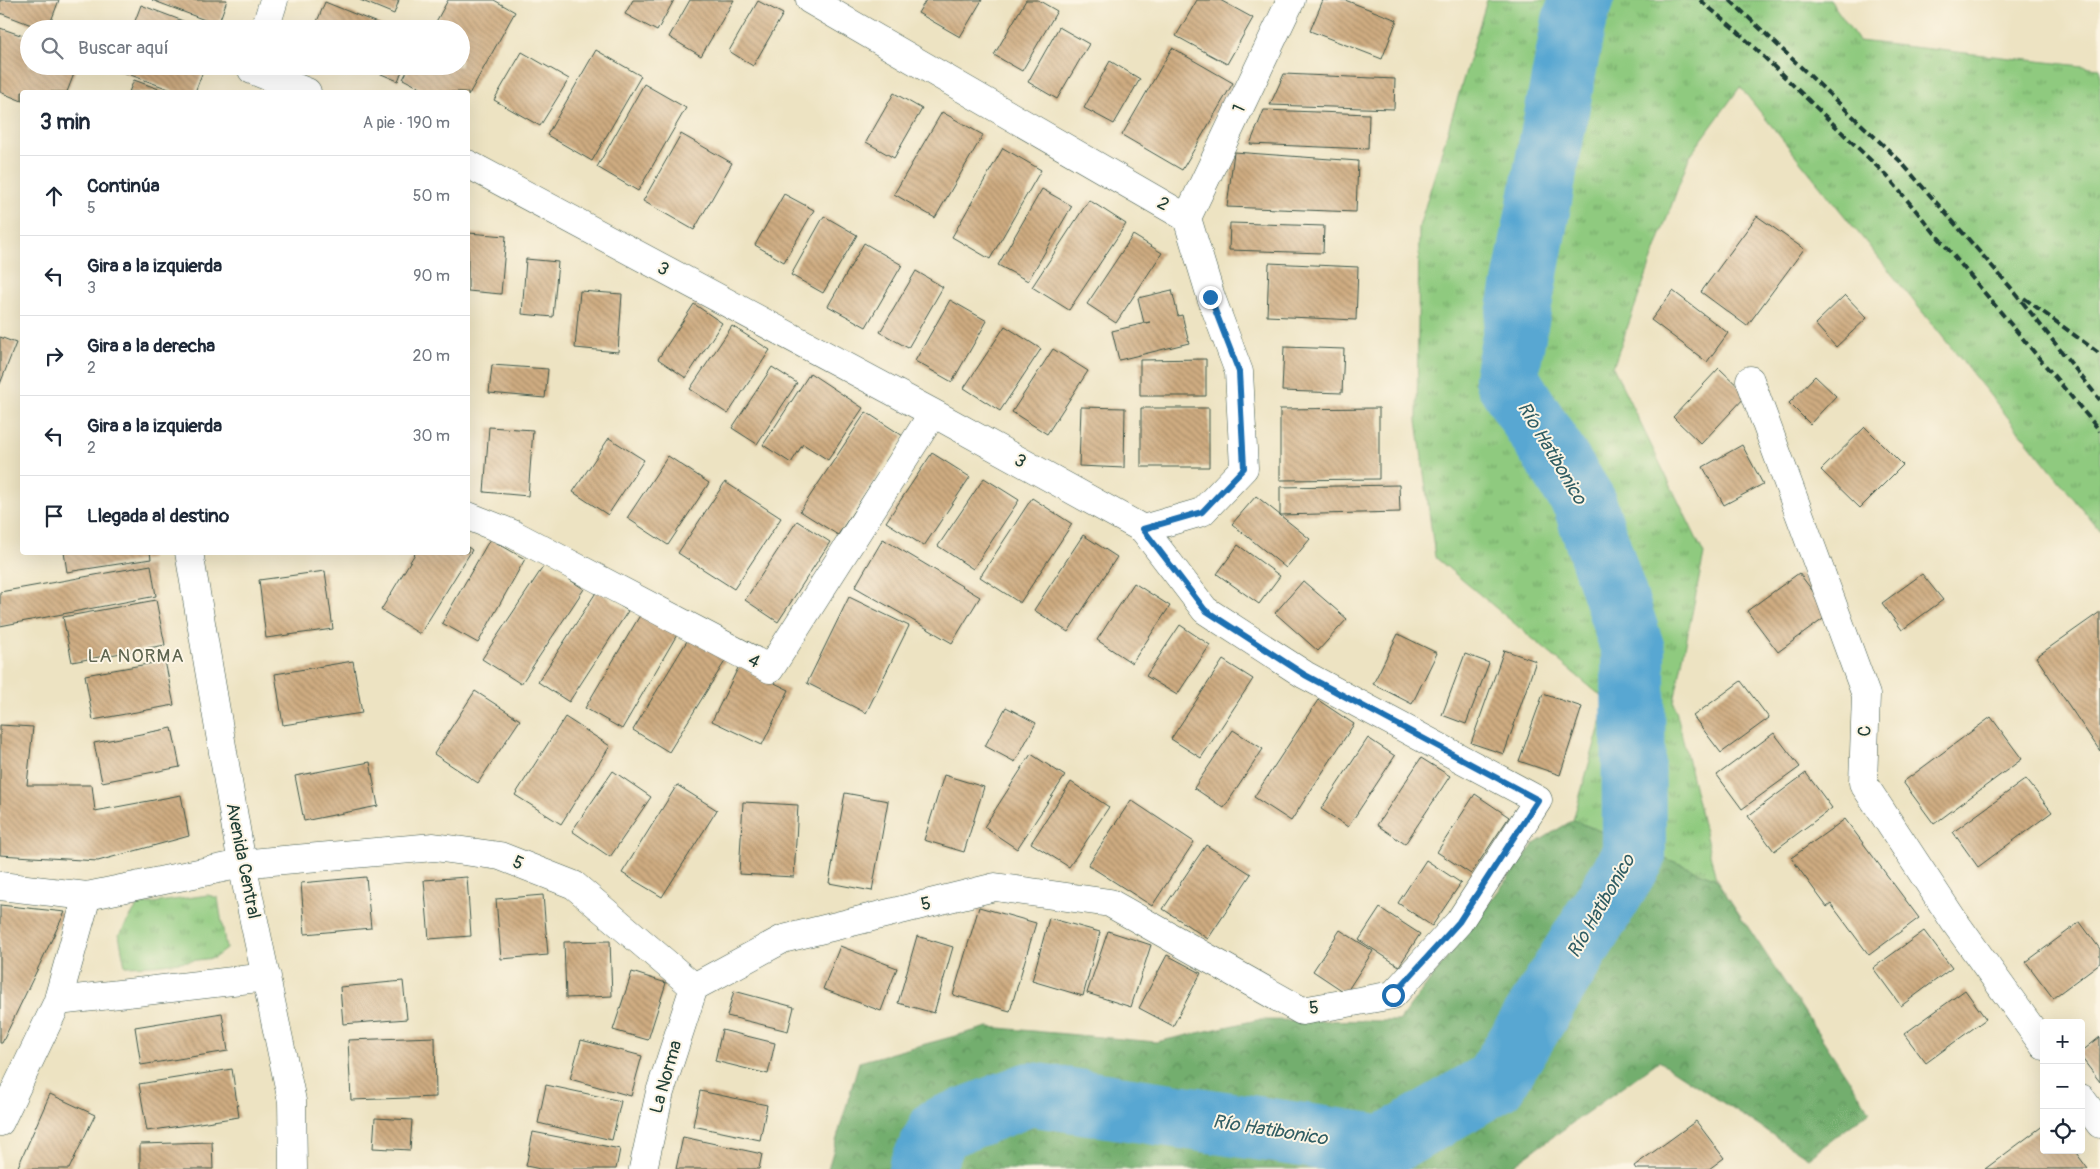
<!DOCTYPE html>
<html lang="es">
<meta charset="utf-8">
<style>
:root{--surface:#fff;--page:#f2f2f3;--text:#1f2937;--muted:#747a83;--line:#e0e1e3}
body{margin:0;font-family:Pangolin,sans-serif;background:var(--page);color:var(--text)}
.controls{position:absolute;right:15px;bottom:15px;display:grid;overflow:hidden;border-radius:5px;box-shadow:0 5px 20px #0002}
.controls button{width:45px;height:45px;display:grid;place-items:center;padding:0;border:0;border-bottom:1px solid var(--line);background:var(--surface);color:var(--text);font:25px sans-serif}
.stop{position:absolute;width:15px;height:15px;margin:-11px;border:4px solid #1f6fb2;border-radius:50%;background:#fff}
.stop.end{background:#1f6fb2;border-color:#fff;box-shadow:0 1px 5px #0008}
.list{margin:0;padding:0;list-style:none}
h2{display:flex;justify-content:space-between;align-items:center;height:65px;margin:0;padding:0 20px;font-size:21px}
h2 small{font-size:16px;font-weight:400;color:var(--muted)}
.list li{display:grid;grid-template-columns:32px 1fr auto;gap:15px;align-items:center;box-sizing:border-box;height:80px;padding:0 20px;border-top:1px solid var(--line)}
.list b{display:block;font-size:19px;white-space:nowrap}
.list p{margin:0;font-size:16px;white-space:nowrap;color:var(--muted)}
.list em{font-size:16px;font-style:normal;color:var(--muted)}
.icon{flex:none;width:28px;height:28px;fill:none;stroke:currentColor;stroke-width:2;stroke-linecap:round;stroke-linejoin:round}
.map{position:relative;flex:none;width:2100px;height:1169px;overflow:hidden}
.search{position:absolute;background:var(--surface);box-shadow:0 5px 20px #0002;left:20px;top:20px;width:450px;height:55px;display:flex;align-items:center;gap:12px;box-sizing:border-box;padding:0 18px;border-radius:28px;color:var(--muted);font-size:19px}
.panel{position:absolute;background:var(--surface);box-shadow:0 5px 20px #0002;left:20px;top:90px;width:450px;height:465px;border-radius:5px}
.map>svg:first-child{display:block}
.grass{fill:url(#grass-tufts);stroke:#57845a}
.forest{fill:url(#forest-crowns);stroke:#497651}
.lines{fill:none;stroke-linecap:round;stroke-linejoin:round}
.river{stroke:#58a7d2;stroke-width:64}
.building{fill:url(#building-back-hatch)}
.minor-casing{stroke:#3e5649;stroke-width:29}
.minor{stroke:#fff;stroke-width:28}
.rail{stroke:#1f3d34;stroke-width:4;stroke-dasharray:8 4;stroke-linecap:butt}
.route{stroke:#1f6fb2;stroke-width:6}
.labels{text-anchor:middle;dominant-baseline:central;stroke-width:4;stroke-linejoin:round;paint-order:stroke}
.street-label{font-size:18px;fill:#1f3d34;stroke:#fcf5e5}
.water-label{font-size:19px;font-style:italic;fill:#305d63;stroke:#fcf5e5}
.neighbourhood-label{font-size:19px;letter-spacing:1px;fill:#5d644f;stroke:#fcf5e5}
</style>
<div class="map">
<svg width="2100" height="1169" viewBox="0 0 2100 1169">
<defs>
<pattern id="grass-tufts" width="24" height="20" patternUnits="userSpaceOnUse" patternTransform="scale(1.25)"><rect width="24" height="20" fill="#8fca7f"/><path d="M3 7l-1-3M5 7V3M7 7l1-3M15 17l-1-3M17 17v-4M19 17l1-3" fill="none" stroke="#74a569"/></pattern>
<pattern id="forest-crowns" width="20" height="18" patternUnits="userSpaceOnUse" patternTransform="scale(1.25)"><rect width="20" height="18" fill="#73ae6e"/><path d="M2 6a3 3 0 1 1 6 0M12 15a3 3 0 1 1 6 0" fill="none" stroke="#5e8f5b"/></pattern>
<pattern id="building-back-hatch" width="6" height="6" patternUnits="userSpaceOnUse" patternTransform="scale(1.25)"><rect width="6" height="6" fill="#cfac81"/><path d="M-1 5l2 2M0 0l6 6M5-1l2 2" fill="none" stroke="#a78d6a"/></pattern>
</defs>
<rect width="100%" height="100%" fill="#fcf5e5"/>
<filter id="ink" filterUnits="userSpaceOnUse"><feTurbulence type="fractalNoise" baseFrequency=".02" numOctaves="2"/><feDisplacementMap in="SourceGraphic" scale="10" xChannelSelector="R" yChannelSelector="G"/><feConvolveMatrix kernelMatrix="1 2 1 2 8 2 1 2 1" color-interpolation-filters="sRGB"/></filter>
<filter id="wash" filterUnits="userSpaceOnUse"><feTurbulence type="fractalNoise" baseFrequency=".0096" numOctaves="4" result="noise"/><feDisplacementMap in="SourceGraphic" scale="20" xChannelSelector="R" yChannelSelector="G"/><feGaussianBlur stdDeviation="1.12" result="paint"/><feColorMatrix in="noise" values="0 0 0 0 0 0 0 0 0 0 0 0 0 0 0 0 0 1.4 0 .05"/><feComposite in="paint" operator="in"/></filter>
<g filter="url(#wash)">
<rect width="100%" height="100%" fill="#ede3c2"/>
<path class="grass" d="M1487,0H1830L1859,41L2100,68V531L1740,87L1689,157L1613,367L1704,554L1674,702L1716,879L1573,820L1607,701L1435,557L1417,420L1419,227Z
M208,895L218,898L226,949L214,958L154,965L125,966L119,935L138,905Z"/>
<path class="forest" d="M1573,820L1716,879L1870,1111L1808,1158L1659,1061L1508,1169H828L859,1062L988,1027L1156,1042L1257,1020L1399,1021L1534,844Z"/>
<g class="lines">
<path class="river" d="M920,1169L940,1129L1030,1094L1384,1147L1495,1082L1634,856L1633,650L1584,502L1506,378L1574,21L1582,0"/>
</g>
<g id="blocks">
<path class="building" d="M0,0H59L48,29H42L0,13Z
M152,0H227L218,25Z
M360,0H399L394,14Z
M448,0H494L515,12L468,96V92H428L403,79L410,66H461V29H432Z
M633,0H674L657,31L625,14Z
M690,0H734L701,56L669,37Z
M926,0H982L960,37L918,13Z
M1026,0H1038L1057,11L1022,71L994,55Z
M1197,0H1220L1253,18L1227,64L1176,36Z
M1323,0H1345L1397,20L1382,59L1310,31Z
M758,1L783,14L753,66L729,51Z
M325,2L392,29H314Z
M141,5L204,29H132Z
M1059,27L1089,44L1057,99L1028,82Z
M0,28L29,38V66H77L67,92H22V101L0,92Z
M1172,48L1233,83L1182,170L1122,135Z
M596,50L641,76L592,161L547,135Z
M522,52L569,79L540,126L494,100Z
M1110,61L1140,79L1114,124L1084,108Z
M118,66H205L195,92H177L117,70Z
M362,66H404L398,81Z
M1284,74L1395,79L1394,109L1270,105Z
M134,80L167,92H129Z
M644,84L686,108L638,191L597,167Z
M894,93L922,109L894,158L866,142Z
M1264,110L1369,114L1368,149L1250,144Z
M942,112L983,135L935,218L894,194Z
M681,134L732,163L694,230L643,201Z
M1003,148L1041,170L990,259L952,237Z
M1234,152L1358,161L1356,212L1227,207Z
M1042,189L1072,206L1028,281L998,265Z
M784,194L814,210L784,262L755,245Z
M1089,200L1126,224L1069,310L1032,287Z
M824,216L857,235L823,293L791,275Z
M1757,216L1804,249L1747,326L1701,292Z
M1230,223L1324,226L1323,253L1229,250Z
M468,233L506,236L501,294L468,291Z
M1133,235L1162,253L1116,323L1087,304Z
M864,243L902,265L866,327L828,306Z
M526,259L558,262L553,317L522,314Z
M1269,263L1358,267L1356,320L1267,316Z
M916,271L943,287L908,348L880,332Z
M1172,290L1178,316L1182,315L1189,343L1119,360L1112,331L1150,322L1144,323L1138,298Z
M580,291L622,294L618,352L575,348Z
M1673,291L1728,333L1707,362L1651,320Z
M1845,295L1867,318L1836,347L1815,324Z
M950,300L987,321L952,382L915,361Z
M694,304L722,323L686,378L658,359Z
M732,326L770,350L728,414L690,389Z
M1005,326L1041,349L1000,411L964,388Z
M0,337L16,343L0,384Z
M1284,347L1344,349L1342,393L1282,391Z
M1053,349L1088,371L1047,434L1012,412Z
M1206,359V396H1140V360Z
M492,365L548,369L545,398L489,393Z
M772,367L797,383L757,444L732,428Z
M1719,368L1747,395L1701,444L1673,417Z
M810,373L863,408L828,460L803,444L791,463L763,445Z
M1815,376L1836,396L1810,424L1789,403Z
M1081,407L1125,408L1124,468L1079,466Z
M1141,408H1209V467H1141Z
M1379,408V479L1280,480V409Z
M866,412L903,436L838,535L800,511Z
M489,427L533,430L528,496L484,492Z
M1865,427L1903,465L1860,508L1821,470Z
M609,438L644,460L608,515L573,492Z
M1742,445L1763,484L1724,505L1703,467Z
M932,453L970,477L924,546L886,522Z
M668,456L709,483L668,545L627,518Z
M984,478L1019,500L973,569L938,546Z
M725,482L781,518L734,589L678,553Z
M1399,485L1400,512L1280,515V487Z
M1256,496L1310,539L1286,568L1232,524Z
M1032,498L1072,524L1020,603L980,577Z
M797,521L830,542L778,622L745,600Z
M1083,535L1117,557L1068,632L1034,610Z
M490,539L525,559L478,643L442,623Z
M883,539L980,597L952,643L855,587Z
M1238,545L1280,576L1259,604L1217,574Z
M468,547L472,550L420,634L381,610L416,552H468Z
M64,552H150L151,559L67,572Z
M545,564L584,589L521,684L482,659Z
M151,565L156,596L0,626V592Z
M325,571L333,629L266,638L259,580Z
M1799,573L1830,614L1778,652L1747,611Z
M1922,574L1943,600L1902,630L1882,603Z
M1303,581L1347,619L1318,651L1275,613Z
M1134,583L1170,606L1132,663L1097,640Z
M597,591L628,611L569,702L538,682Z
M849,597L909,626L866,713L807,683Z
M156,600L165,645L72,662L63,617Z
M642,612L678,633L622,729L585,708Z
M2100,612V751L2036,657Z
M1180,625L1210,645L1177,695L1146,676Z
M1398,634L1437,653L1412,704L1373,684Z
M690,636L727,658L669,752L633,730Z
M1504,650L1536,661L1504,754L1471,743Z
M1465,654L1489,663L1466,724L1442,715Z
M1223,660L1253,679L1201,758L1171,739Z
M165,661L174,705L93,720L85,675Z
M353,661L362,713L283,725L275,674Z
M739,666L789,690L762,745L712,721Z
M1741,681L1769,718L1721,753L1693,716Z
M475,691L520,720L478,783L434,754Z
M1543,694L1582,707L1560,775L1519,761Z
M1318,700L1354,724L1291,821L1254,797Z
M1006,707L1036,723L1015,762L985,746Z
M565,717L610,746L561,824L515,795Z
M1991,717L2022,759L1934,824L1903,782Z
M0,725L33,727L27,785H92L95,811L181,795L189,836L98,861L0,855Z
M172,728L180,767L102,782L94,743Z
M1233,730L1263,749L1224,808L1194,788Z
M1774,733L1800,767L1742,809L1717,775Z
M1368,738L1395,756L1348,827L1321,809Z
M1031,754L1065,776L1017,849L984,827Z
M1421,758L1450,776L1405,844L1377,825Z
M370,762L378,806L304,821L295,776Z
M613,771L651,797L610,857L572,831Z
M1806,773L1832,808L1774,851L1748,816Z
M944,775L984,787L964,852L924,840Z
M2026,779L2052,812L1978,867L1953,832Z
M1071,782L1109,807L1069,867L1031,843Z
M677,785L717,810L662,897L622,873Z
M845,793L888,801L872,891L829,883Z
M1475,794L1509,817L1471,874L1437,852Z
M1131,800L1194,842L1152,906L1088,865Z
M743,802L798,805L794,877L739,874Z
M1845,819L1919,918L1869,955L1831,904L1827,907L1791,858Z
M1206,845L1251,874L1208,939L1163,909Z
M1426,860L1461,883L1432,926L1398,903Z
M366,877L371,928L305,934L301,883Z
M467,877L471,936L429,939L424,880Z
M543,895L548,955L501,959L496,899Z
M0,905L65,912L2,1043H0Z
M979,907L1036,923L1010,1011L953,995Z
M1380,908L1420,934L1399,966L1359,940Z
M1049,918L1100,932L1083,996L1032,981Z
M2080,922L2100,949V963L2053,998L2026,962Z
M1340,930L1373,951L1346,993L1313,971Z
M1108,931L1151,945L1131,1007L1087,993Z
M1924,931L1952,968L1901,1006L1873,968Z
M917,936L953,947L934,1013L898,1003Z
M610,941L612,996L566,998L564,942Z
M840,946L897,968L881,1011L823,989Z
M1167,955L1201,973L1173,1026L1139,1008Z
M632,972L666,983L648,1040L613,1030Z
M403,981L407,1019L343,1024L340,987Z
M1965,990L1986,1019L1926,1063L1904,1034Z
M734,991L794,1007L788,1031L727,1016Z
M222,1013L228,1051L141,1065L135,1027Z
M722,1030L775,1043L768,1074L715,1061Z
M435,1037L436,1097L351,1100L348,1040Z
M2100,1037V1082L2081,1057V1052Z
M581,1040L642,1056L631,1096L570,1079Z
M232,1069L239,1117L147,1131L139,1084Z
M546,1085L621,1101L612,1140L538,1123Z
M700,1091L767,1105L760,1140L693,1126Z
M50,1094L95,1115L69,1169H17Z
M375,1118L412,1120L410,1150L373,1148Z
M1696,1121L1724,1158L1709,1169H1636L1634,1166Z
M2044,1125V1150H2074L2088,1169H1985Z
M533,1132L620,1149L616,1169H540L526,1166Z
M683,1137L762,1154L759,1169H676Z
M212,1142L213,1169H140V1144Z"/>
</g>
</g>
<g filter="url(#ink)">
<use href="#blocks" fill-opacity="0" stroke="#3e5649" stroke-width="1"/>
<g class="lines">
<g class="minor-casing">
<path id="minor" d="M810,0L1187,218L1211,297L1239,372L1244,468L1202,512L1143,529
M265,29L274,0
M252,70L307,92
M468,164L933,413L1143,529L1205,610L1305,675L1538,800L1459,922L1393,995L1302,1011L1110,903L995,887L783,939L694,987
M1187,218L1291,0
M1750,380L1866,695L1863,783L1954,921L2044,1046
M468,516L513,534L770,669L933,413
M189,552L242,864L292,1101L293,1169
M0,886L87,896L242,864L272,861L434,847L500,856L574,885L694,987
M58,1001L267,977
M2081,1098L2100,1124
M0,1122L57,1003L87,896
M643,1169L660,1092L694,987"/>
</g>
<use href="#minor" class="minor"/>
<path class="rail" d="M1700,0L1737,31L1887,176L2100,431
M1730,0L1900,161L2012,289L2100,400
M2024,298L2100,354"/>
</g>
</g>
<g class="lines" filter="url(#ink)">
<path class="route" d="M1210,297L1239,372L1244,468L1202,512L1143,529L1205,610L1305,675L1538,800L1459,922L1393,995"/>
</g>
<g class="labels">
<g class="street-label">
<text transform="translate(1239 109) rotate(-64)">1</text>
<text transform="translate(1163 204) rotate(30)">2</text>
<text transform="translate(663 269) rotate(28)">3</text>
<text transform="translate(1020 461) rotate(29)">3</text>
<text transform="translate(754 661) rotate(28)">4</text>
<text transform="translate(1865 731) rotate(-88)">C</text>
<text transform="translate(243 861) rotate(79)">Avenida Central</text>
<text transform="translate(518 863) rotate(22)">5</text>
<text transform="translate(926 904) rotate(-14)">5</text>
<text transform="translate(1314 1008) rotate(-7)">5</text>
<text transform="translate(666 1077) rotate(-74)">La Norma</text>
</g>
<g class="water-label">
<text transform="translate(1552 453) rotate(59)">Río Hatibonico</text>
<text transform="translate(1601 906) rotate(-60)">Río Hatibonico</text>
<text transform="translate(1270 1130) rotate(9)">Río Hatibonico</text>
</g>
<g class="neighbourhood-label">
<text x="136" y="656">LA NORMA</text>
</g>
</g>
</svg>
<div class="controls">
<button>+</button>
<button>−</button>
<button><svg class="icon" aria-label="locate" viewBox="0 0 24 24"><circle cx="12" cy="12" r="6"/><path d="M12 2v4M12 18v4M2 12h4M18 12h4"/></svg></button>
</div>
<div class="stop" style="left:1393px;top:995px"></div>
<div class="stop end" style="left:1210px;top:297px"></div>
<div class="search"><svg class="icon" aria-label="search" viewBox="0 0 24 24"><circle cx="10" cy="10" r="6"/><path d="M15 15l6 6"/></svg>Buscar aquí</div>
<section class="panel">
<h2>3 min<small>A pie · 190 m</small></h2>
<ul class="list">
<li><svg class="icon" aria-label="ahead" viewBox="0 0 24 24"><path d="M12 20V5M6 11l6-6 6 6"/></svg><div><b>Continúa</b><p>5</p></div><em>50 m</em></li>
<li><svg class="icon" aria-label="left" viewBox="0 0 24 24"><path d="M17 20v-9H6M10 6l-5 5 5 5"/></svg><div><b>Gira a la izquierda</b><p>3</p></div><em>90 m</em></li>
<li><svg class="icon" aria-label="right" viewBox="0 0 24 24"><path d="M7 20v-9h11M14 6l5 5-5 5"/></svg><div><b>Gira a la derecha</b><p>2</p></div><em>20 m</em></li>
<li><svg class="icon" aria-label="left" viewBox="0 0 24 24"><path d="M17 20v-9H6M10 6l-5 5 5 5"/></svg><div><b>Gira a la izquierda</b><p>2</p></div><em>30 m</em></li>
<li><svg class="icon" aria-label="arrive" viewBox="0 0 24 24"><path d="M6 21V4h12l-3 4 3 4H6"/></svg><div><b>Llegada al destino</b></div></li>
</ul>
</section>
</div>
